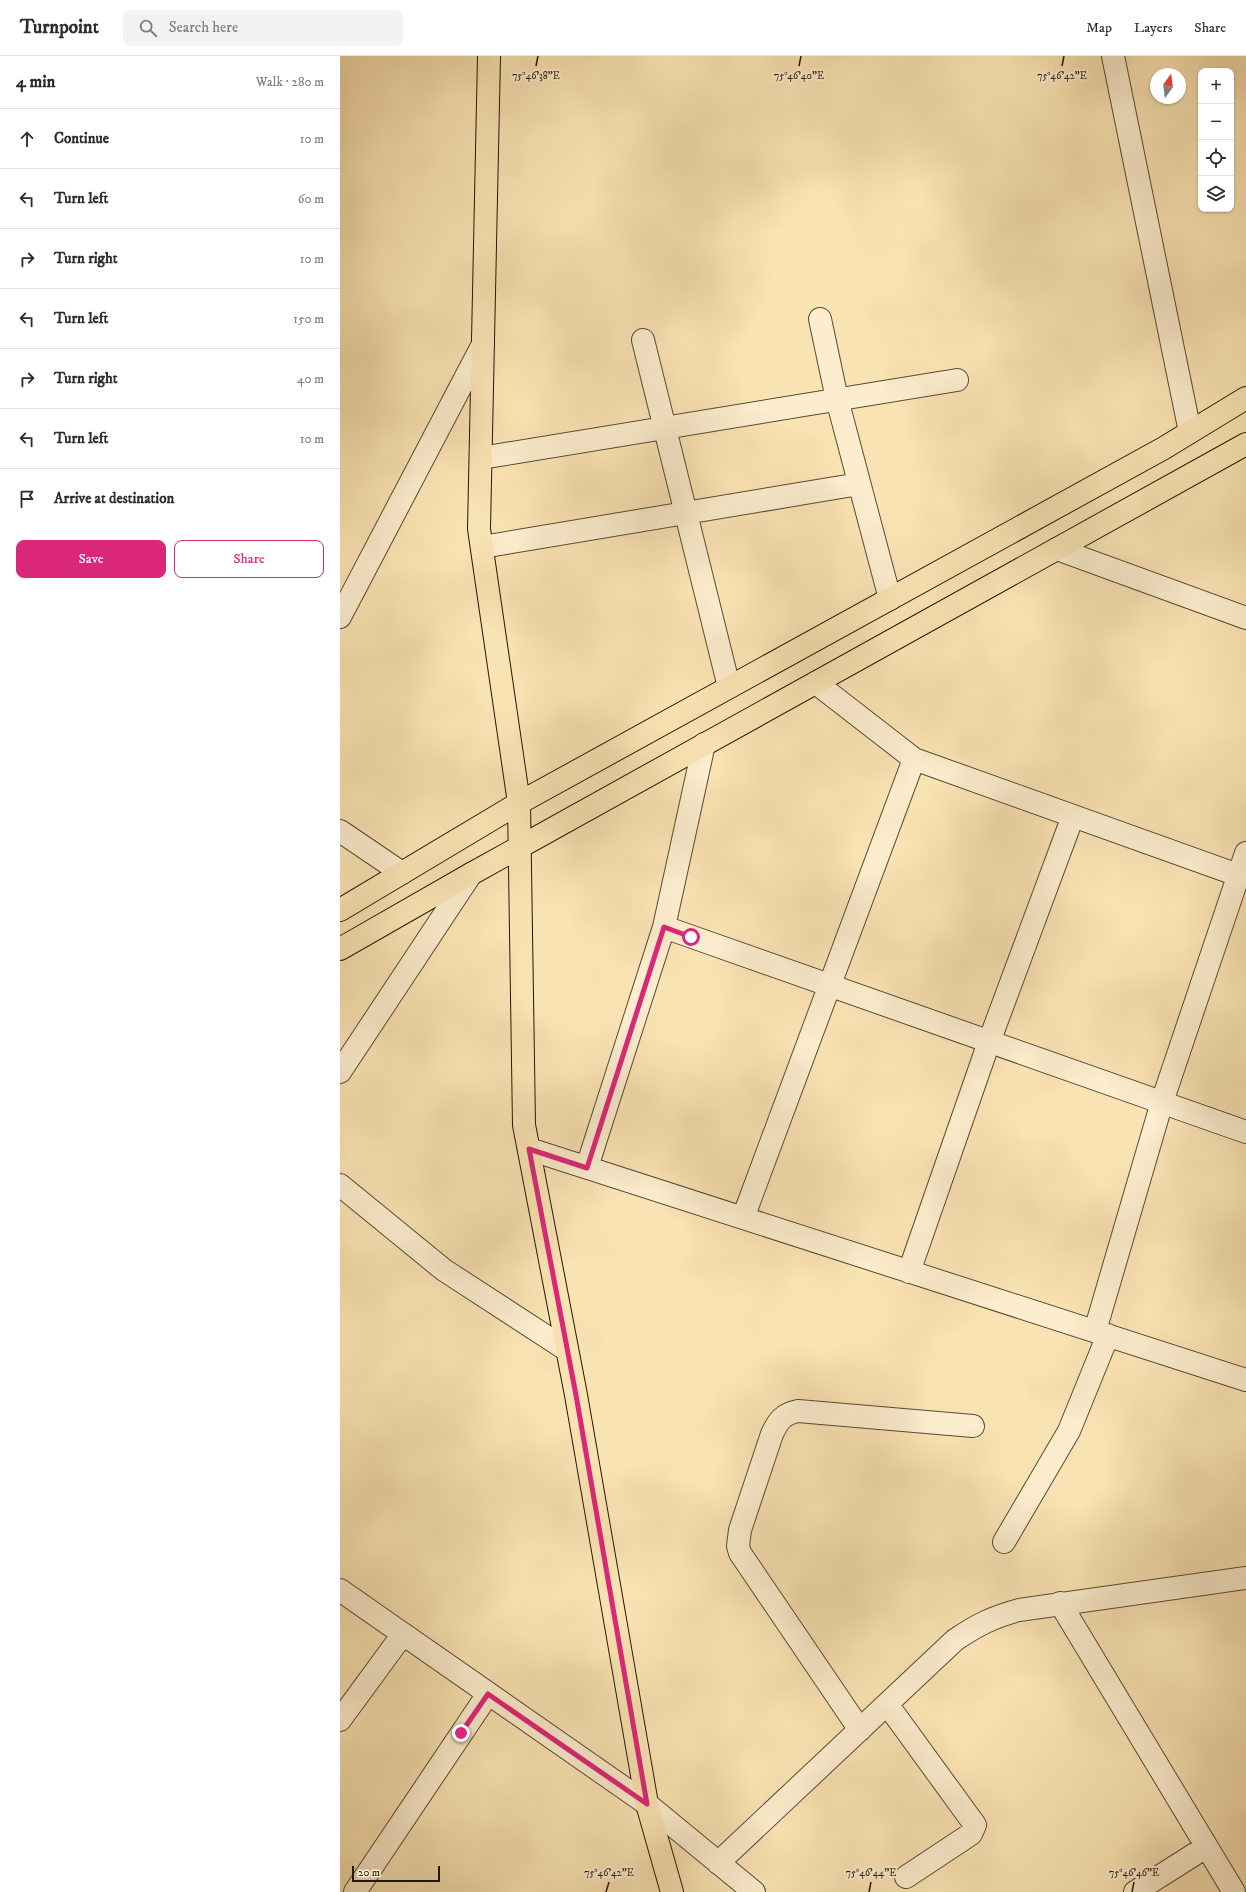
<!DOCTYPE html>
<meta charset="utf-8">
<style>
:root{--surface:#fff;--page:#f2f2f3;--text:#2b2b33;--muted:#7c7c81;--line:#e1e1e2;--accent:#db2777}
body{margin:0;font-family:"IM FELL DW Pica",serif;background:var(--page);color:var(--text)}
.controls{position:absolute;right:12px;top:12px;display:grid;overflow:hidden;border-radius:8px;box-shadow:0 1px 3px #0004}
.controls button{width:36px;height:36px;display:grid;place-items:center;padding:0;border:0;border-bottom:1px solid var(--line);background:var(--surface);color:var(--text);font:20px sans-serif}
.compass{position:absolute;left:810px;top:12px;width:36px;height:36px;border-radius:50%;background:var(--surface);box-shadow:0 1px 3px #0004;rotate:14deg}
.scale{position:absolute;left:12px;bottom:10px;width:88px;box-sizing:border-box;padding-left:4px;border:2px solid #221708;border-top:0;font-size:11px;line-height:14px;white-space:nowrap;color:#221708;-webkit-text-stroke:3px #fcedce;paint-order:stroke}
.stop{position:absolute;width:12px;height:12px;margin:-9px;border:3px solid #db2777;border-radius:50%;background:#fff}
.stop.end{background:#db2777;border-color:#fff;box-shadow:0 1px 4px #0008}
.list{margin:0;padding:0;list-style:none}
h2{display:flex;justify-content:space-between;align-items:center;height:52px;margin:0;padding:0 16px;font-size:17px}
h2 small{font-size:13px;font-weight:400;color:var(--muted)}
.list li{display:grid;grid-template-columns:26px 1fr auto;gap:12px;align-items:center;box-sizing:border-box;height:60px;padding:0 16px;border-top:1px solid var(--line)}
.list b{display:block;font-size:15px;white-space:nowrap}
.list em{font-size:13px;font-style:normal;color:var(--muted)}
.actions{display:flex;gap:8px;padding:12px 16px}
.actions a{flex:1;padding:9px 0;border:1px solid var(--accent);border-radius:8px;text-align:center;font-size:14px;color:var(--accent)}
.actions .main{background:var(--accent);color:#fff}
.icon{flex:none;width:22px;height:22px;fill:none;stroke:currentColor;stroke-width:2;stroke-linecap:round;stroke-linejoin:round}
.map{position:relative;flex:none;width:906px;height:1836px;overflow:hidden}
header{display:flex;align-items:center;gap:24px;box-sizing:border-box;height:56px;padding:0 20px;background:var(--surface);border-bottom:1px solid var(--line)}
header strong{font-size:19px}
nav{display:flex;gap:22px;margin-inline-start:auto;font-size:14px}
.search{width:280px;height:36px;background:var(--page);display:flex;align-items:center;gap:10px;box-sizing:border-box;padding:0 14px;border-radius:8px;color:var(--muted);font-size:15px}
main{display:flex}
aside{flex:1;background:var(--surface)}
.map>svg:first-child{display:block}
.lines{fill:none;stroke-linecap:round;stroke-linejoin:round}
.minor-casing{stroke:#584a33;stroke-width:24}
.major-casing{stroke:#221708;stroke-width:24}
.minor{stroke:#fcedce;stroke-width:22}
.major{stroke:#fae3b3;stroke-width:22}
.route{stroke:#db2777;stroke-width:5}
.ticks{fill:none;stroke:#221708;stroke-width:1.5}
.ticks-label{font-size:10px;text-anchor:middle;fill:#221708;stroke:#fcedce;stroke-width:4;stroke-linejoin:round;paint-order:stroke}
</style>
<header>
<strong>Turnpoint</strong>
<div class="search"><svg class="icon" aria-label="search" viewBox="0 0 24 24"><circle cx="10" cy="10" r="6"/><path d="M15 15l6 6"/></svg>Search here</div>
<nav><a>Map</a><a>Layers</a><a>Share</a></nav>
</header>
<main>
<aside>
<h2>4 min<small>Walk · 280 m</small></h2>
<ul class="list">
<li><svg class="icon" aria-label="ahead" viewBox="0 0 24 24"><path d="M12 20V5M6 11l6-6 6 6"/></svg><div><b>Continue</b></div><em>10 m</em></li>
<li><svg class="icon" aria-label="left" viewBox="0 0 24 24"><path d="M17 20v-9H6M10 6l-5 5 5 5"/></svg><div><b>Turn left</b></div><em>60 m</em></li>
<li><svg class="icon" aria-label="right" viewBox="0 0 24 24"><path d="M7 20v-9h11M14 6l5 5-5 5"/></svg><div><b>Turn right</b></div><em>10 m</em></li>
<li><svg class="icon" aria-label="left" viewBox="0 0 24 24"><path d="M17 20v-9H6M10 6l-5 5 5 5"/></svg><div><b>Turn left</b></div><em>150 m</em></li>
<li><svg class="icon" aria-label="right" viewBox="0 0 24 24"><path d="M7 20v-9h11M14 6l5 5-5 5"/></svg><div><b>Turn right</b></div><em>40 m</em></li>
<li><svg class="icon" aria-label="left" viewBox="0 0 24 24"><path d="M17 20v-9H6M10 6l-5 5 5 5"/></svg><div><b>Turn left</b></div><em>10 m</em></li>
<li><svg class="icon" aria-label="arrive" viewBox="0 0 24 24"><path d="M6 21V4h12l-3 4 3 4H6"/></svg><div><b>Arrive at destination</b></div></li>
</ul>
<div class="actions"><a class="main">Save</a><a>Share</a></div>
</aside>
<div class="map">
<svg width="906" height="1836" viewBox="0 0 906 1836">
<rect width="100%" height="100%" fill="#fae3b3"/>
<filter id="stains"><feTurbulence type="fractalNoise" baseFrequency=".005" numOctaves="4"/><feColorMatrix values="0 0 0 0 .2 0 0 0 0 .09 0 0 0 0 .02 0 0 0 .5 -.17"/></filter>
<radialGradient id="worn" r=".72"><stop offset=".6" stop-color="#630" stop-opacity="0"/><stop offset="1" stop-color="#630" stop-opacity=".3"/></radialGradient>
<g class="lines">
<g class="minor-casing">
<path id="minor" d="M773,0L850,376
M480,263L497,343L550,543
M303,284L389,631
M141,402L617,324
M142,491L519,428
M717,493L906,562
M0,561L143,288
M476,627L574,703L906,822
M0,775L62,817
M324,871L906,1076
M0,1016L131,818
M189,1093L906,1324
M247,1111L324,871L364,688
M0,1129L104,1214L227,1294
M403,1162L574,703
M569,1216L649,986L733,760
M755,1275L822,1046L906,797
M664,1486L729,1375L768,1279
M0,1534L307,1748L414,1836
M720,1547L894,1836
M547,1648L635,1769L631,1778L566,1821
M0,1664L63,1578
M520,1674L400,1497L398,1490L400,1474L432,1378C438,1365 443,1358 458,1355L633,1370
M378,1807L615,1584C637,1569 653,1561 679,1554L906,1522
M15,1836L148,1638
M795,1836L866,1791"/>
</g>
<g class="major-casing">
<path id="major" d="M149,0L139,473L179,747L184,1069L236,1339L307,1748L332,1836
M0,854L179,747L824,392L906,342
M0,893L131,818L906,388"/>
</g>
<use href="#minor" class="minor"/>
<use href="#major" class="major"/>
</g>
<g class="lines">
<path class="route" d="M121,1677L148,1638L307,1748L236,1339L189,1093L247,1112L324,871L351,881"/>
</g>
<path class="ticks" d="M196,10L198,0M459,10L461,0M722,10L724,0M266,1836L269,1826M529,1836L531,1826M792,1836L794,1826"/>
<g class="ticks-label">
<text x="196" y="23">75°46'38"E</text>
<text x="459" y="23">75°46'40"E</text>
<text x="722" y="23">75°46'42"E</text>
<text x="269" y="1820">75°46'42"E</text>
<text x="531" y="1820">75°46'44"E</text>
<text x="794" y="1820">75°46'46"E</text>
</g>
<rect width="100%" height="100%" filter="url(#stains)"/>
<rect width="100%" height="100%" fill="url(#worn)"/>
</svg>
<div class="controls">
<button>+</button>
<button>−</button>
<button><svg class="icon" aria-label="locate" viewBox="0 0 24 24"><circle cx="12" cy="12" r="6"/><path d="M12 2v4M12 18v4M2 12h4M18 12h4"/></svg></button>
<button><svg class="icon" aria-label="layers" viewBox="0 0 24 24"><path d="M12 4l9 5-9 5-9-5zM3 14l9 5 9-5"/></svg></button>
</div>
<svg class="compass" viewBox="-18 -18 36 36"><path d="M0-13l5 13h-10z" fill="#e53935"/><path d="M0 13l5-13h-10z" fill="#7c7c81"/></svg>
<div class="scale">20 m</div>
<div class="stop" style="left:351px;top:881px"></div>
<div class="stop end" style="left:121px;top:1677px"></div>
</div>
</main>
